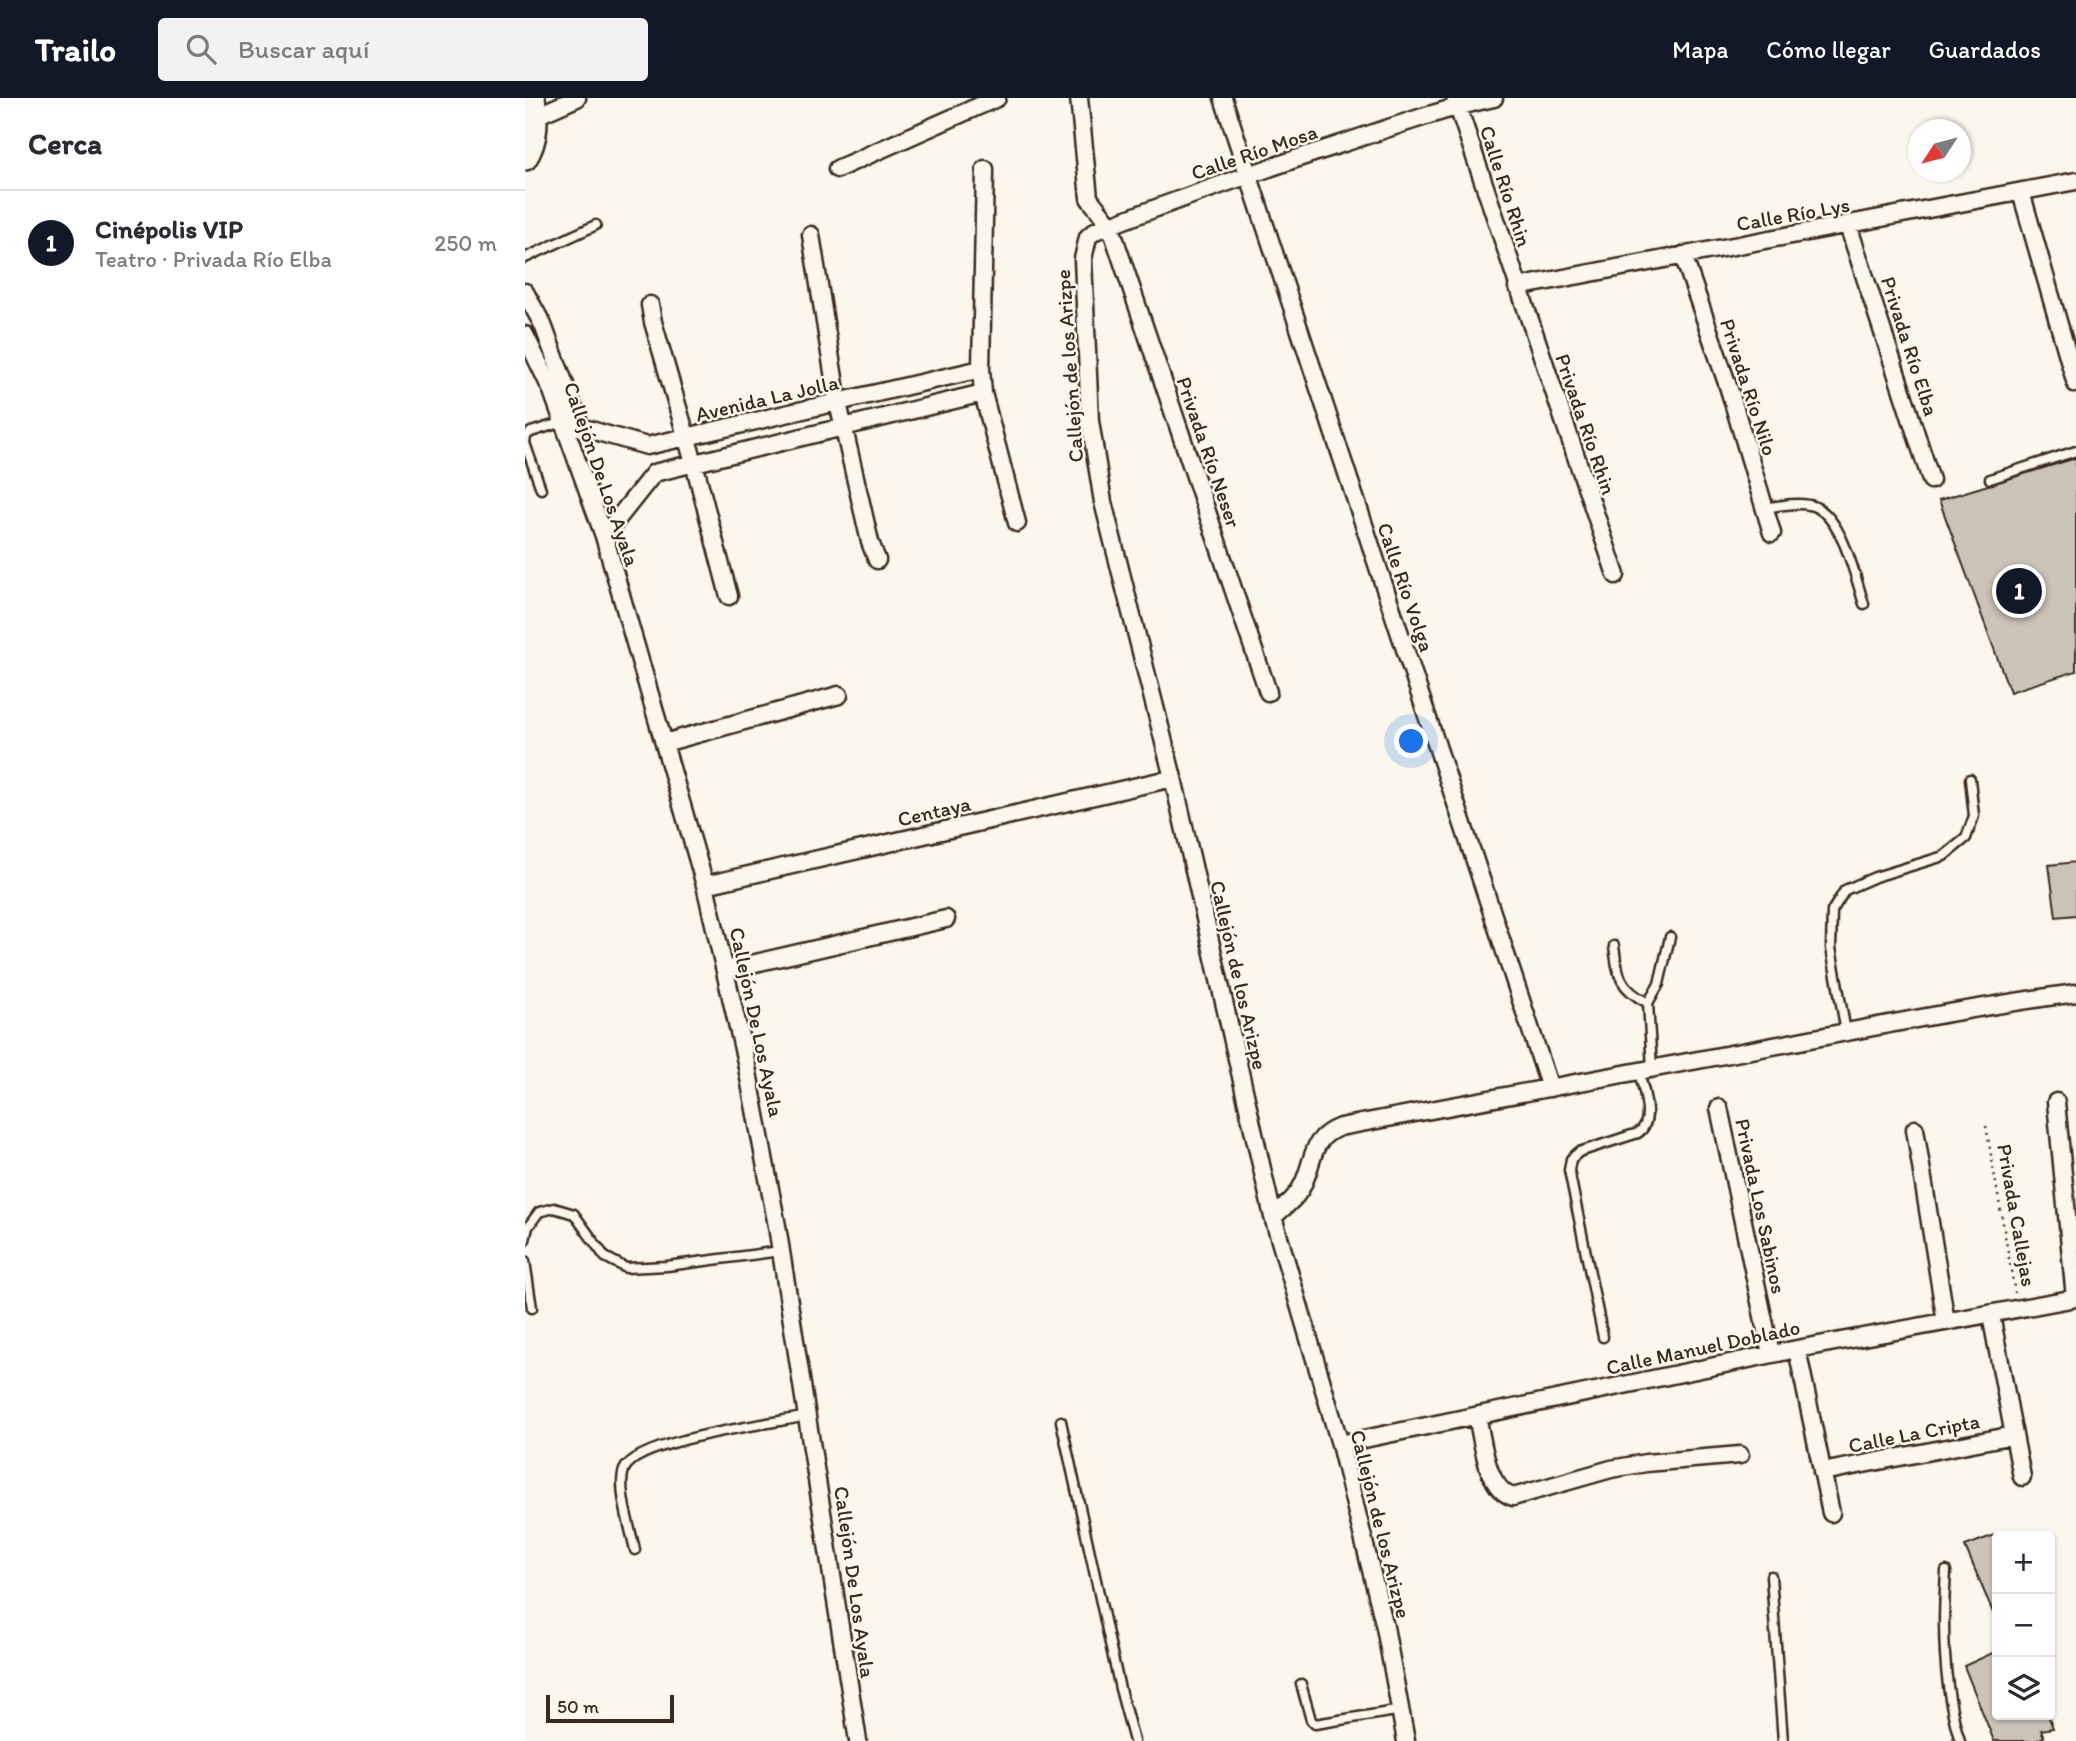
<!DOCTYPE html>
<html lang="es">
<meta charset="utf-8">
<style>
:root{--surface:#fff;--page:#f2f2f3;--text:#2b2b33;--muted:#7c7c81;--line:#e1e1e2;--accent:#111827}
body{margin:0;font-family:Itim,sans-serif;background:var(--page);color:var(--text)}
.controls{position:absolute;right:21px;bottom:21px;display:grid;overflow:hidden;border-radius:7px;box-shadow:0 2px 5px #0004}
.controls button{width:63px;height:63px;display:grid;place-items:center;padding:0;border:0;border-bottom:2px solid var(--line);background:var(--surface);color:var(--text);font:35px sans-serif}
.compass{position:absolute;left:1383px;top:21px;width:63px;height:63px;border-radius:50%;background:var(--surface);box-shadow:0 2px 5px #0004;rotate:234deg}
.scale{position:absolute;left:21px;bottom:18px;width:128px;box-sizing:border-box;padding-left:7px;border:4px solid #3b2a1e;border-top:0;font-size:19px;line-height:24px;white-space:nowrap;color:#3b2a1e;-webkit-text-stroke:5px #fbf7ec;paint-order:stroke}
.you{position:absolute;left:887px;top:644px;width:24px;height:24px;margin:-18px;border:5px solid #fff;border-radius:50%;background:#1a73e8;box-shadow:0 0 0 10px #1a73e833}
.badge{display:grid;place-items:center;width:46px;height:46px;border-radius:50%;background:var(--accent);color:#fff;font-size:23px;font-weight:700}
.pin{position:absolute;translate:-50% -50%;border:4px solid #fff;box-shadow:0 2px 7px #0006}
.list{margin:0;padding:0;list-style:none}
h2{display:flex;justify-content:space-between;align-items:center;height:91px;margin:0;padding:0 28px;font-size:30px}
h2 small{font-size:23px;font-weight:400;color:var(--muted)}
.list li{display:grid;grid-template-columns:46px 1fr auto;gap:21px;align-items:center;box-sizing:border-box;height:105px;padding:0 28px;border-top:2px solid var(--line)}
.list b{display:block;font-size:26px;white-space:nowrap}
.list p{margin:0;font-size:23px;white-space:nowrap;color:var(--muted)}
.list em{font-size:23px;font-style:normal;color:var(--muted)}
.icon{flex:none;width:38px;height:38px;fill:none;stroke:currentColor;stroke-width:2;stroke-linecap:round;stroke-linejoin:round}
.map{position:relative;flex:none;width:1551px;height:1643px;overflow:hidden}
header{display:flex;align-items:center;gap:42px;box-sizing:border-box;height:98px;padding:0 35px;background:var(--accent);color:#fff}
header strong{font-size:33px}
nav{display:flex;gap:38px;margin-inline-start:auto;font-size:24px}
.search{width:490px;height:63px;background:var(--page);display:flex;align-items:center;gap:18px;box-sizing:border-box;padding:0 24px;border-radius:7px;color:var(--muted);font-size:26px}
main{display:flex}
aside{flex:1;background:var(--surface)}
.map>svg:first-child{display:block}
.building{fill:#ccc4b9;stroke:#3b2a1e;stroke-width:2}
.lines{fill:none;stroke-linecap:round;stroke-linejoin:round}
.lane-casing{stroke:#3b2a1e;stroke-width:13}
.street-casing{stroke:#3b2a1e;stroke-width:21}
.secondary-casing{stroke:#3b2a1e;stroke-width:28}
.path{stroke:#3b2a1e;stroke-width:2.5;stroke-dasharray:2 5;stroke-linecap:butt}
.lane{stroke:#fbf7ec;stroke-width:8}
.street{stroke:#fbf7ec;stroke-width:16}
.secondary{stroke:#fbf7ec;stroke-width:23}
.labels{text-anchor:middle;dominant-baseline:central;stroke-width:5;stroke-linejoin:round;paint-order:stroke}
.street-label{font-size:21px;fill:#3b2a1e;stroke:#fbf7ec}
</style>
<header>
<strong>Trailo</strong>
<div class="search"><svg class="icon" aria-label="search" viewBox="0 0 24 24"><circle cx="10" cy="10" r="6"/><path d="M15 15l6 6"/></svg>Buscar aquí</div>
<nav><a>Mapa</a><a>Cómo llegar</a><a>Guardados</a></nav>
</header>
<main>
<aside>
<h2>Cerca<small></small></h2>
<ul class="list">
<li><span class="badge">1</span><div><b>Cinépolis VIP</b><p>Teatro · Privada Río Elba</p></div><em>250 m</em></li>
</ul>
</aside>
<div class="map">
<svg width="1551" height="1643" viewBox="0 0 1551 1643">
<rect width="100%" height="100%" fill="#fbf7ec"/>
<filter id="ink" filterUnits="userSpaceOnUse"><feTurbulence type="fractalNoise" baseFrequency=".0143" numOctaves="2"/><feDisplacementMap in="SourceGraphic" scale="14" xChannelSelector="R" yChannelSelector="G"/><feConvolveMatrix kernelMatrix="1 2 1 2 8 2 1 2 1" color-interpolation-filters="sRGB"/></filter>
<g filter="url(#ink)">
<path class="building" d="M1551,360V573L1485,594L1414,402Z
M1551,764V817L1531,819L1524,767Z
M1472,1436V1524L1440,1448Z
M1472,1553V1617H1523L1528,1630L1516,1632L1519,1639L1510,1643H1469L1439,1568Z"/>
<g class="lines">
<g class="lane-casing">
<path id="lane" d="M0,160L71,127
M1465,381L1551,353
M16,391L0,345L1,338L6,334L38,324
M1239,410C1253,408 1270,404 1284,407C1316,412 1330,479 1339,506
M1089,848C1093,878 1094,890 1123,905
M1321,934L1306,850L1307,813L1320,792L1350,779L1419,758L1441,740L1449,718L1445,681
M1127,970L1123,905L1134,886L1145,839
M0,1142L3,1129L14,1114L29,1110L49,1116L80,1159L101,1170L142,1168L256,1153
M0,1163L7,1210
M1078,1239L1044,1072L1046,1061L1054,1054L1113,1035C1131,1023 1117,990 1114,972
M536,1323L595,1591L609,1643
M110,1452C106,1432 92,1391 99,1372C110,1342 249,1325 283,1318
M1421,1473C1417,1528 1418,1590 1435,1643
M1246,1478L1258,1643
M776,1586L786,1622L790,1626L877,1612"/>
</g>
<g class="street-casing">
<path id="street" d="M554,0L564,100L585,127L743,594
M698,0L1025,990
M930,0L1091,477
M11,18L52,0
M312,71L472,0
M460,71L456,271L458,295L492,425
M1496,94L1551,286
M1323,127L1406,382
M286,137L313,305L345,444L352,462
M1158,157L1204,291L1247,435
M992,189L1551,83
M0,194L18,227L56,330
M125,207L128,224L169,365L204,498
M0,237L27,293L79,438L180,787L221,964L252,1128L333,1643
M38,324L122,348L456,271
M79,438L129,375L458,295
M139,645L314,597
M180,787L648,680
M200,872L421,821
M1531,1004L1550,1200
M1194,1010L1246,1256
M1390,1031L1421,1224
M748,1119C759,1109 772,1100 778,1086C790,1061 785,1040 815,1029C965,1002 1114,972 1264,945C1359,927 1454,908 1551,895
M1466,1217L1497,1379
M1272,1251L1306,1415
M952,1318C958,1342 960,1390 988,1399L1086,1371L1121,1365L1215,1357
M815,1346L1272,1251L1551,1200
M1297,1374L1489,1337
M881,1643L860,1529L815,1346L748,1119L648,680L578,404L565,323L558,161L563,139L570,133C651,102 733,73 816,46C867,29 917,11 969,0"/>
</g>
<g class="secondary-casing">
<path id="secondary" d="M0,60C12,42 11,21 8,0"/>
</g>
<path class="path" d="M1461,1028L1490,1195"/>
<use href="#lane" class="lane"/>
<use href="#street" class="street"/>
<use href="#secondary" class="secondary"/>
</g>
</g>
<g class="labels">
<g class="street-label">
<text transform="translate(729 54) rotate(-19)">Calle Río Mosa</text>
<text transform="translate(981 88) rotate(72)">Calle Río Rhin</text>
<text transform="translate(1268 116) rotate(-10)">Calle Río Lys</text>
<text transform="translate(1385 248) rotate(72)">Privada Río Elba</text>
<text transform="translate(544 268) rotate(-94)">Callejón de los Arizpe</text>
<text transform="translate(1224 289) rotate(72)">Privada Río Nilo</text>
<text transform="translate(242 300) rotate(-13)">Avenida La Jolla</text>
<text transform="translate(1061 326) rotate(71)">Privada Río Rhin</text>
<text transform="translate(684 354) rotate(71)">Privada Río Neser</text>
<text transform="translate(77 376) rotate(71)">Callejón De Los Ayala</text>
<text transform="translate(881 489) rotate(71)">Calle Río Volga</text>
<text transform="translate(409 713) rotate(-13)">Centaya</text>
<text transform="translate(714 877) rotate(77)">Callejón de los Arizpe</text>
<text transform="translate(232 924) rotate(78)">Callejón De Los Ayala</text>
<text transform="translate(1236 1108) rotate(78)">Privada Los Sabinos</text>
<text transform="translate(1492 1117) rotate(80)">Privada Callejas</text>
<text transform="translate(1178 1249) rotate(-12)">Calle Manuel Doblado</text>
<text transform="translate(1389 1335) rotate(-11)">Calle La Cripta</text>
<text transform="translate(856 1426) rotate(76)">Callejón de los Arizpe</text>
<text transform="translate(330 1484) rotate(82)">Callejón De Los Ayala</text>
</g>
</g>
</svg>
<div class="controls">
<button>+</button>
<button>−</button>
<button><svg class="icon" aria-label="layers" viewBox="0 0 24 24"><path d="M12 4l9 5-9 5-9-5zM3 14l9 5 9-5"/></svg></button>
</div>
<svg class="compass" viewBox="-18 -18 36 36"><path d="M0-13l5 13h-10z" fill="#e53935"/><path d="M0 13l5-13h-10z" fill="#7c7c81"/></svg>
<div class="scale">50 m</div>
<div class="you"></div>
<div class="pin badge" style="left:1494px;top:493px">1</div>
</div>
</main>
